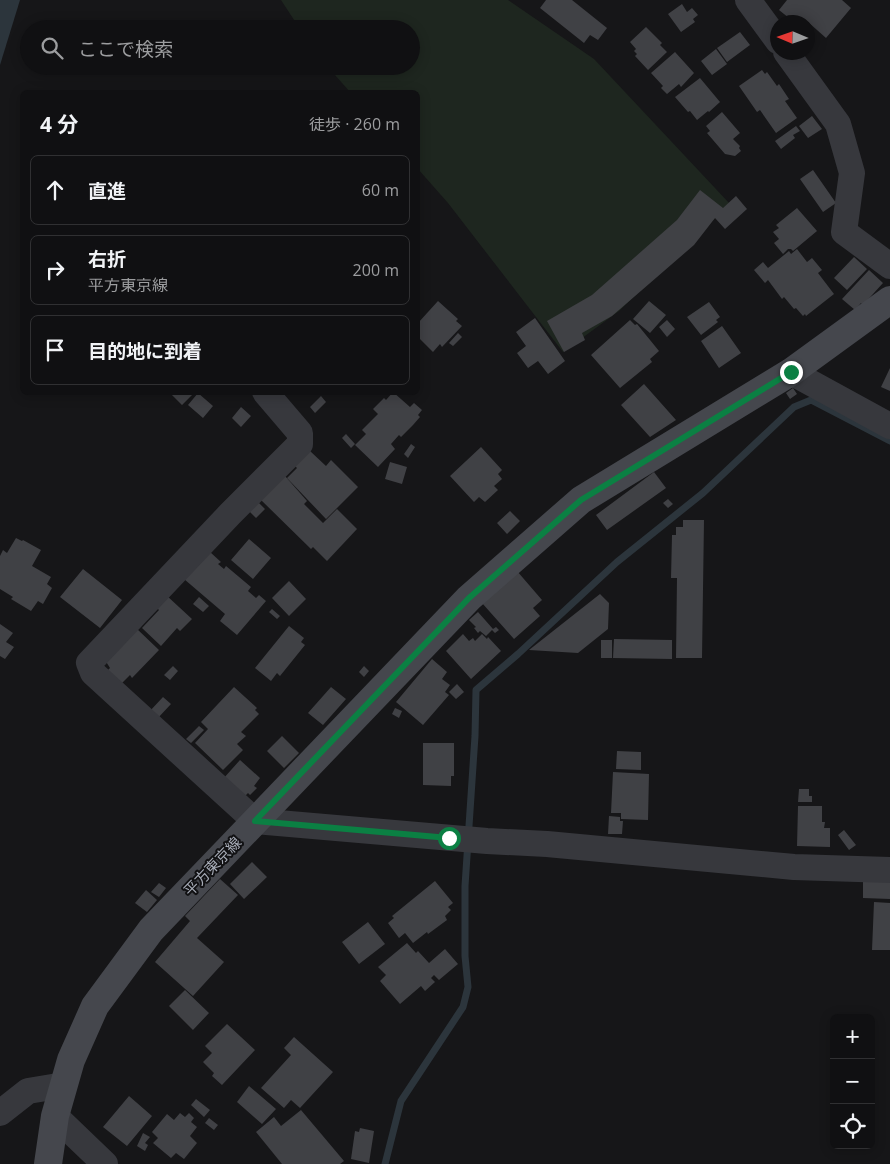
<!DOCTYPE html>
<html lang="ja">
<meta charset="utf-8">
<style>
:root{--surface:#101012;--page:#1e1e20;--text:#f1f3f6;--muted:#9c9d9f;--line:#303032}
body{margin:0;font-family:"Open Sans","Noto Sans JP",sans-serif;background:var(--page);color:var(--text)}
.controls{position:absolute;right:15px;bottom:15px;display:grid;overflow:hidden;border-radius:8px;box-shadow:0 2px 12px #0003}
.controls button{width:45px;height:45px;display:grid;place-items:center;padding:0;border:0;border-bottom:1px solid var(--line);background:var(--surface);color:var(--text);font:25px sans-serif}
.compass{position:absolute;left:770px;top:15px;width:45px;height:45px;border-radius:50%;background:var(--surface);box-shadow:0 2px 12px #0003;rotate:272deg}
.stop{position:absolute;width:15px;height:15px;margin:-11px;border:4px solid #0b8043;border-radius:50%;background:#fff}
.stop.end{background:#0b8043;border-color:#fff;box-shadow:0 1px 5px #0008}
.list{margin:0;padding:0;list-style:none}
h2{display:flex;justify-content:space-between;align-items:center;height:65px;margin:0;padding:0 20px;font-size:21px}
h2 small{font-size:16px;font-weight:400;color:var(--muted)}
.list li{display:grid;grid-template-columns:32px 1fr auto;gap:15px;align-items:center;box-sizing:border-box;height:70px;margin:0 10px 10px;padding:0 10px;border:1px solid var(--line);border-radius:8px}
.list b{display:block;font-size:19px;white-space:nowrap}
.list p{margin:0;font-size:16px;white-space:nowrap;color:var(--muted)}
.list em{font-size:16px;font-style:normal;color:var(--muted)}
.icon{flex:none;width:28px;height:28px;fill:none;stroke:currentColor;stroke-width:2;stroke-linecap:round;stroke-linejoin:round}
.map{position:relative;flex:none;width:890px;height:1164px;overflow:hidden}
.search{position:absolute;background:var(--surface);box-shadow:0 2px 12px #0003;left:20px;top:20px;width:400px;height:55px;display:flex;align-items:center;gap:12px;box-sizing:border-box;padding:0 18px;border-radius:28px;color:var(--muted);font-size:19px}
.panel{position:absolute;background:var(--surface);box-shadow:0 2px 12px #0003;left:20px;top:90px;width:400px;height:305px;border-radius:8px}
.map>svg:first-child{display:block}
.green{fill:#1e261f}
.water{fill:#2c353c}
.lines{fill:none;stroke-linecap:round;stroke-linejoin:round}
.stream{stroke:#2c353c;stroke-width:7}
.building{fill:#404145}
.minor{stroke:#37383d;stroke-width:26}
.secondary{stroke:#45474d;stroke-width:28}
.route{stroke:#0b8043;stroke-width:6}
.labels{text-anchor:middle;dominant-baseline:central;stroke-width:4;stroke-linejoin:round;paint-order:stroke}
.street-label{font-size:15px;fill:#a8adb8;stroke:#111113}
</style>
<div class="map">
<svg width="890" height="1164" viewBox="0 0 890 1164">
<rect width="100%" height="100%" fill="#161618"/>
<path class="green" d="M281,0H508L594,59L730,204L619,311L563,352L448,203L418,169V92H350L327,66H411V29H300Z"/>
<path class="water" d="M0,0H20L0,65Z"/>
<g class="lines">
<path class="stream" d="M385,1164L401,1101L463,1007L468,987L465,956V886L475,736L476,690L518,654L617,562L703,493L794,407L811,400L890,441"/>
</g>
<path class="building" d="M546,0H572L607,28L598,40L590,35L584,43L540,8Z
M787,0H842L851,8L826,38L808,22H794L779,10Z
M682,4L687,12L692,8L698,15L693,19L695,22L681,32L668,14Z
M646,27L662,43L660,45L667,52L648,70L635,56L637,54L634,51L636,49L630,42Z
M740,32L750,45L727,62L717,48Z
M716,49L727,64L712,75L701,61Z
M675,52L694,73L681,87L679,84L667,94L661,88L663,86L651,73Z
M762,70L765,74L767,72L777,86L779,84L789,99L785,101L797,118L776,133L760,110L757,112L739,86Z
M700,78L720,102L709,112L708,111L697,120L690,111L688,112L675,97Z
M722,112L740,133L733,139L740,146L739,148L741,151L735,156L725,154L707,133L710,131L706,126Z
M812,116L822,129L808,138L799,126Z
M796,126L800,131L793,135L795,138L781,149L775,141Z
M813,170L836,203L823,212L800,179Z
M700,190L723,208L736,196L747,209L725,229L715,218L694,245L612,316L582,333L585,340L564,352L547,321L592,295L677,220Z
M797,208L817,231L793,251L791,249H788L783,254L774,243L779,239L773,232L779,228L776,225Z
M797,249L807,262L812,258L822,270L818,273L834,294L806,316L805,314L803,316L796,308L794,309L784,297L782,299L768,280L765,283L754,270L763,262L768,268L789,251L791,254Z
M854,257L867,269L847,290L834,278Z
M869,270L883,283L863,305L861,303L855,310L842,299Z
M438,301L458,319L456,321L462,326L442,347L440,344L433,352L418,337V323Z
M649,301L666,315L650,333L633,319Z
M709,302L720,317L716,320L718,322L701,335L687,317Z
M535,318L565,361L548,374L538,361L528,368L517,353L526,346L516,332Z
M630,320L635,325L637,324L659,351L650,359L652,362L620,388L591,355Z
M667,320L675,329L667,337L659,327Z
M722,326L741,353L719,368L701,341Z
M458,333L462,337L453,346L449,343Z
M890,368V391L881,387Z
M644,384L676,420L650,437L621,405Z
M793,388L797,394L790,399L786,393Z
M169,392H195L182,405Z
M393,392L410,407L414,403L422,410L418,415L420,417L413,425L401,437L399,435L391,444L395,449L378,467L355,445L366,434L362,430L378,414L373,409L384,398L386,400Z
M198,393L213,406L203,418L188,405Z
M321,396L326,402L315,413L310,407Z
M241,407L251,416L241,427L232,418Z
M346,434L355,444L351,448L342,438Z
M411,444L415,447L408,458L404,454Z
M481,447L502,470L498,474L502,479L494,486L498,490L485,502L479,497L474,502L450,476Z
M310,451L326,466L331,460L358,487L326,519L287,478L297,468L295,466Z
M390,462L407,467L402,484L385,479Z
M654,472L666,488L607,530L596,515Z
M285,476L307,501L304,504L323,523L337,509L357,529L327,561L313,547L311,549L261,500Z
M668,499L673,504L668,508L663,503Z
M256,500L265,509L256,518L246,508Z
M510,511L520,521L507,534L497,523Z
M683,520H704L702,658H676L677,578H671L672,535H676V527H683Z
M16,538L22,541L23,540L41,550L32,566L51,577L47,584L52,588L43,604L38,601L31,611L11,599L13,597L0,589V556L3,550L7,553Z
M249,539L271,558L253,579L231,560Z
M210,552L221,562L218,564L224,569L226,566L251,587L248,591L256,598L259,595L266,601L237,635L220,621L225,614L184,579Z
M83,569L122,600L100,628L60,597Z
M517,571L542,600L533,608L540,616L514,639L482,603Z
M289,581L306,599L289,616L272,598Z
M600,594L609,603L608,629L578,653L529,650Z
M166,595L192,619L180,631L177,628L161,646L142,628L159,610L155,606Z
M199,597L209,606L203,612L193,604Z
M272,609L280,616L277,619L269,612Z
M478,612L493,629L496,627L499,630L495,633L492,630L486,636L480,631L478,633L474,628L476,627L469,620Z
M0,624L13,633L6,642L14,647L5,659L0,656Z
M289,626L304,638L301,642L305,645L280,676L277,673L271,681L255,668Z
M136,628L159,650L132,678L130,675L121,684L107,671L110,668L105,660Z
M463,634L469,641L473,638L475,641L482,634L487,639L488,637L501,651L471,679L446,651Z
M614,639L672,640V659L613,658Z
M601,640H612V658H601Z
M432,659L447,672L442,679L450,685L445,692L449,695L423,725L396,702Z
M173,666L178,671L170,680L164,675Z
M364,666L369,671L364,677L359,672Z
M457,684L464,692L456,699L449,692Z
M234,687L257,708L255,710L259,714L241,732L246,736L237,744L243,750L223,770L195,743L208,729L201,722Z
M331,687L346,699L323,725L308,713Z
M163,697L171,704L157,719L149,712Z
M395,708L402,711L399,718L392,714Z
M199,726L204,730L191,743L186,739Z
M282,736L299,753L284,768L267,751Z
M423,743H454V776H451V786L423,785Z
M617,751L641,752V770L616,769Z
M240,760L260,778L254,786L257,788L250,795L248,793L243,798L223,779Z
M613,772L649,774L648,820L621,819V813H611Z
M799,789H809V796H812V802H798Z
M798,806H822V822H825L824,828H830V847L797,846Z
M609,816L620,817V821H623L622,834H608Z
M844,830L856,845L849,850L838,835Z
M252,862L267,877L244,899L230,884Z
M220,879L238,895L197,938L224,962L193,996L155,962L190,921L185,916Z
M863,879H890V899L863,898Z
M435,881L453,903L448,907L451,910L445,916L447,920L428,934L427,932L413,943L405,933L399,938L388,923L394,918L392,916Z
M159,883L166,888L159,897L151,892Z
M146,890L157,900L147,912L135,903Z
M874,902L890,903V950H872Z
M368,922L385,944L359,964L342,942Z
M407,943L416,953L418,951L429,963L445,949L458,964L439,980L434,975L431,978L435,982L425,991L421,986L400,1004L380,981L386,975L378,967Z
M185,990L209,1013L193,1030L169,1006Z
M227,1024L255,1050L222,1085L212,1076L214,1073L203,1062L212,1053L205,1046Z
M294,1037L333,1072L300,1108L291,1100L284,1108L261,1088L291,1055L284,1048Z
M249,1086L276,1109L262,1124L237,1102Z
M129,1096L152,1116L127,1146L103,1127Z
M196,1099L210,1110L204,1117L191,1105Z
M301,1110L344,1161L340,1164H282L256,1132L274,1117L281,1126Z
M180,1113L185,1117L189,1113L194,1118L191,1122L197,1127L190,1136L197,1143L184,1159L176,1153L171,1158L153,1143L158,1138L152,1132L167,1114L174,1120Z
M209,1118L218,1125L214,1130L205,1123Z
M360,1128L374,1131L369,1163L351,1159L355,1131L359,1132Z
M143,1133L150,1137L145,1143L148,1145L145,1151L137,1146Z"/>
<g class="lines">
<path class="minor" d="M748,0L778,41
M786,52L838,124L852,173L844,232L890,266
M791,372L890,426
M265,392L300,433V444L230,514L89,663L93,673L255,821L487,841L547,844L794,867L890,870
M0,1113L28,1091L64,1085
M55,1116L105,1164"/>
<path class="secondary" d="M48,1164L55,1116L71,1060L95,1006L151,930L469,598L581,500L791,372L890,300"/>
</g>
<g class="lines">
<path class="route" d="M449,838L255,821L469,598L581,500L791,372"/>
</g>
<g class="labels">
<g class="street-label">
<text transform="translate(212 866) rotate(-46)">平方東京線</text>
</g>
</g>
</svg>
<div class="controls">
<button>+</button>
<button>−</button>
<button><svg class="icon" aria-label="locate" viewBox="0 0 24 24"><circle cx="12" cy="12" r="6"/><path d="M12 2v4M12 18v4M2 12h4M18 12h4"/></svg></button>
</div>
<svg class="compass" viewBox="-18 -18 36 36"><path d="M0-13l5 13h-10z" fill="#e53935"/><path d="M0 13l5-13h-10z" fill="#9c9d9f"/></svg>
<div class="stop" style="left:449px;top:838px"></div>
<div class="stop end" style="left:791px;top:372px"></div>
<div class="search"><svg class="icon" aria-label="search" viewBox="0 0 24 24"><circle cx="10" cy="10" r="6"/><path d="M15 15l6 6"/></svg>ここで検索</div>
<section class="panel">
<h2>4 分<small>徒歩 · 260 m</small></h2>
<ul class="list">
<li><svg class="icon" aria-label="ahead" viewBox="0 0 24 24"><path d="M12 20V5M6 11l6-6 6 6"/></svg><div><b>直進</b></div><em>60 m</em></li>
<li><svg class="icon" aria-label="right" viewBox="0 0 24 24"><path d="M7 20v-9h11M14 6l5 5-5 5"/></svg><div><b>右折</b><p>平方東京線</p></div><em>200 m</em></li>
<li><svg class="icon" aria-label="arrive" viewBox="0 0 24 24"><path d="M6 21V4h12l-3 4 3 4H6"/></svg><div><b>目的地に到着</b></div></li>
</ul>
</section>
</div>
